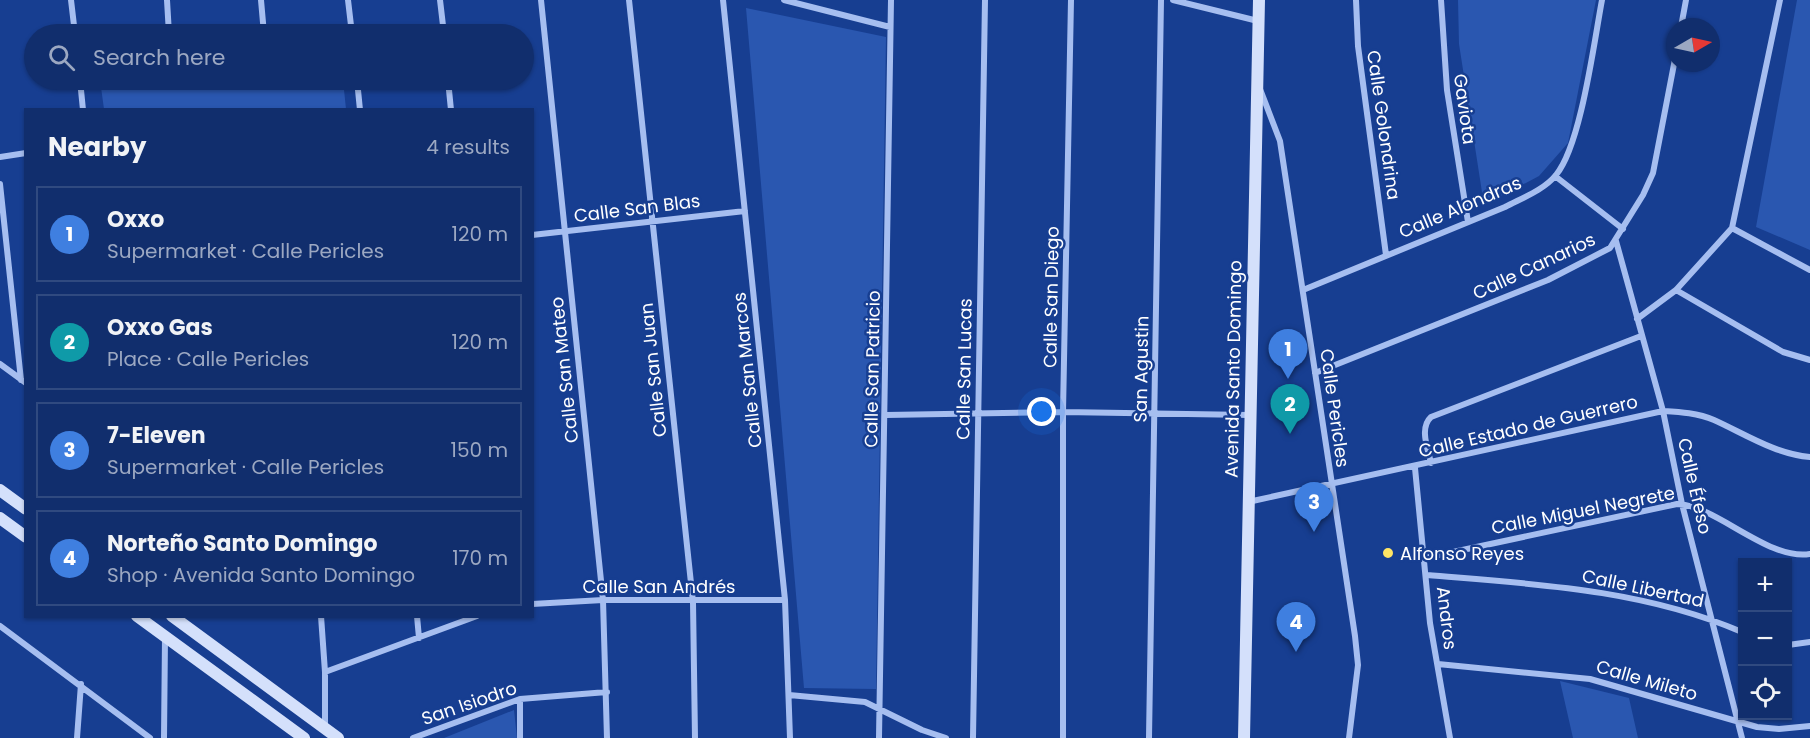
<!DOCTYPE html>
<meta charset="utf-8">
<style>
:root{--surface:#112e6d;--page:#1e3a75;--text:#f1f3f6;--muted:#9ca8c2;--line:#304a80;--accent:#8bbbb9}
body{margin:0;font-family:Poppins,sans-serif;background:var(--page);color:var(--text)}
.controls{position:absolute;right:18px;bottom:18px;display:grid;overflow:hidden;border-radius:0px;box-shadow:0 2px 4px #0004}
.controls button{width:54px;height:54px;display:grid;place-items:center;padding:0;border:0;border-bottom:2px solid var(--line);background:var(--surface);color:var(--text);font:30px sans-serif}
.compass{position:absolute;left:1666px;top:18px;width:54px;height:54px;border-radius:50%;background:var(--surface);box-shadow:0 2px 4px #0004;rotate:81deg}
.you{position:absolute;left:1042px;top:412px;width:21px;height:21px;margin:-15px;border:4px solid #fff;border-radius:50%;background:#1a73e8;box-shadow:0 0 0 9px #1a73e833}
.badge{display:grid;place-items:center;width:39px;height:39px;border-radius:50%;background:var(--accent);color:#fff;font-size:20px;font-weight:700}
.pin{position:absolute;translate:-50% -50px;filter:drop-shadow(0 2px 3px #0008)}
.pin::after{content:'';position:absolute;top:32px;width:21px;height:18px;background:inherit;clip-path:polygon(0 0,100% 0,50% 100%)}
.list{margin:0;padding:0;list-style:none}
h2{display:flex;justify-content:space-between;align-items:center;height:78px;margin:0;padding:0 24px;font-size:26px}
h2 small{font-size:20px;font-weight:400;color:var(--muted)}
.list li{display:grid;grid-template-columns:39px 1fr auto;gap:18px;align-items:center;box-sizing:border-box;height:96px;margin:0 12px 12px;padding:0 12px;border:2px solid var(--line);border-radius:0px}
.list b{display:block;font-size:22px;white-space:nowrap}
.list p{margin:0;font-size:20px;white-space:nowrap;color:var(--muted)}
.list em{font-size:20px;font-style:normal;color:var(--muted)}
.icon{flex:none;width:33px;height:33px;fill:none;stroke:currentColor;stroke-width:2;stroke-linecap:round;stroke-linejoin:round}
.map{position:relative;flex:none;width:1810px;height:738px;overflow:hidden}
.search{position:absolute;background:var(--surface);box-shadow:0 2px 4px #0004;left:24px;top:24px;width:510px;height:66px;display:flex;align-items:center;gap:15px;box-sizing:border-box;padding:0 21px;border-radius:33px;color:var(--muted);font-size:22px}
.panel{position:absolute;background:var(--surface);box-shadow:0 2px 4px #0004;left:24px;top:108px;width:510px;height:510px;border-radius:0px}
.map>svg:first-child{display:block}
.park{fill:#2a57b0}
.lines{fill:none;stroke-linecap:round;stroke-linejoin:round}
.street{stroke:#a6bef0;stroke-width:6}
.secondary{stroke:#d4e0fb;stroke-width:12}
.poi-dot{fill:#ffe565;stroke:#173e91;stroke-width:2}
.labels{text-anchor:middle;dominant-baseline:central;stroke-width:5;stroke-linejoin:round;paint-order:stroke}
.street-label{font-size:18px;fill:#fff;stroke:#173e91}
.poi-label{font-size:18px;fill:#fff;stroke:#173e91;text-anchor:start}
</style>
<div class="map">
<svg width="1810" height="738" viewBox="0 0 1810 738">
<rect width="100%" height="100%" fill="#173e91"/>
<path class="park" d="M1458,0H1596L1568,143L1539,176L1484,205L1459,44Z
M1797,0H1810V250L1756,227Z
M746,8L886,37L876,689L804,688Z
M100,80H343L346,109H104Z
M1560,681L1629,698L1638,738H1573Z
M514,710L517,738H444Z"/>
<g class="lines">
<path class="street" d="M71,0L75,34
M167,0L169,34
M261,0L264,34
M348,0L352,34
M440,0L444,34
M541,0L603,600L607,738
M629,0L693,602L695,738
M723,0L785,600L790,738
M784,0L890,27
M1173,0L1258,21
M1356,0L1358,46L1386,255
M1441,0L1447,90L1468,222
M1681,27L1686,0
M80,80L83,110
M357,80L360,110
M448,80L451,110
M1260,89L1280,141L1355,636L1358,665L1349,738
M0,157L26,153
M1555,176L1623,229
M0,184L21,380
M1732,228L1810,270
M532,235L745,211
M1616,241L1663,411L1682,504L1742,738
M1303,290L1505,207C1522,198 1544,190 1556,175C1581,145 1594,42 1602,0
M1676,290L1783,352L1810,360
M1637,319L1676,290L1732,228L1780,0
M0,364L26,383
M1315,373L1548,280L1610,248L1643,195L1653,173L1675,59
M886,415L1063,412L1249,415
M1431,463C1428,449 1419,428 1431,417L1641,336
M1415,468L1430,623L1450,738
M1248,502L1663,411C1680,412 1698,413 1714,420C1745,434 1775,454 1810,457
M1425,558L1677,504C1716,505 1768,561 1810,554
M1427,575C1534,584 1642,589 1742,632
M532,604L603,600H785
M321,616L325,672V727
M417,616L419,638
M0,626L150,738
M1788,645L1810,642
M1438,664L1590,679L1757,727L1779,729L1810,726
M325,672L477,616
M789,695L865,702L922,730L946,738
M77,738L81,684
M164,738L165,637
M413,738L520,699L607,692
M520,738V699
M879,738L891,0
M973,738L985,0
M1063,738V412L1071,0
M1149,738L1161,0"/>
<path class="secondary" d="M0,490L26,509
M0,518L26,537
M137,616L304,738
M172,616L338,738
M1244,738L1259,0"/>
</g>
<circle class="poi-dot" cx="1388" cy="553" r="6"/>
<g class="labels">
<g class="street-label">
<text transform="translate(1465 109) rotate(82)">Gaviota</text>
<text transform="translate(1384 125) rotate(82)">Calle Golondrina</text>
<text transform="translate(1460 207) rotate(-23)">Calle Alondras</text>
<text transform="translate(637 208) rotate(-7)">Calle San Blas</text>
<text transform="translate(1534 266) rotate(-25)">Calle Canarios</text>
<text transform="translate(1051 297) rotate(-89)">Calle San Diego</text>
<text transform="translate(872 369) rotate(-89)">Calle San Patricio</text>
<text transform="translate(964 369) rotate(-89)">Calle San Lucas</text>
<text transform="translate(1141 369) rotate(-89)">San Agustin</text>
<text transform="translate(1233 369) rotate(-89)">Avenida Santo Domingo</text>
<text transform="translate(564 370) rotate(-96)">Calle San Mateo</text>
<text transform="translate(653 370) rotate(-96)">Calle San Juan</text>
<text transform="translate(747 370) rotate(-96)">Calle San Marcos</text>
<text transform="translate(1335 408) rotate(82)">Calle Pericles</text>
<text transform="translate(1528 426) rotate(-13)">Calle Estado de Guerrero</text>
<text transform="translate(1695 486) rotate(77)">Calle Éfeso</text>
<text transform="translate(1583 510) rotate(-11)">Calle Miguel Negrete</text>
<text x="659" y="586">Calle San Andrés</text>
<text transform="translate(1643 588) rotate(12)">Calle Libertad</text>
<text transform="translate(1447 618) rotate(83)">Andros</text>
<text transform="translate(1647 680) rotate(16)">Calle Mileto</text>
<text transform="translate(469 703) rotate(-19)">San Isiodro</text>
</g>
<g class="poi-label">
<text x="1400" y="553">Alfonso Reyes</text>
</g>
</g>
</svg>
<div class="controls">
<button>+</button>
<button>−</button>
<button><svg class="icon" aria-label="locate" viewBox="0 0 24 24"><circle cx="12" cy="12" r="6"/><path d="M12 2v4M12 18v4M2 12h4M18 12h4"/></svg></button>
</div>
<svg class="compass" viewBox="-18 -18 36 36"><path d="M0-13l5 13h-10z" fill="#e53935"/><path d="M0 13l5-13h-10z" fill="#9ca8c2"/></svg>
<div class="you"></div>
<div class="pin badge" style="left:1288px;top:379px;background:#3f7fe0">1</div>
<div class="pin badge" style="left:1290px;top:434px;background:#0f9aa8">2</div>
<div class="pin badge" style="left:1314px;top:532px;background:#3f7fe0">3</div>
<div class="pin badge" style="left:1296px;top:652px;background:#3f7fe0">4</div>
<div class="search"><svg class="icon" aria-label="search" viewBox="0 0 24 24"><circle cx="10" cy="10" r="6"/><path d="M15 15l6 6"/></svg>Search here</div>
<section class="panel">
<h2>Nearby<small>4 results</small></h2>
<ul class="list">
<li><span class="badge" style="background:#3f7fe0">1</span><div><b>Oxxo</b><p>Supermarket · Calle Pericles</p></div><em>120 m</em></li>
<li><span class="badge" style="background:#0f9aa8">2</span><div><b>Oxxo Gas</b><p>Place · Calle Pericles</p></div><em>120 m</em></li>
<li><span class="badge" style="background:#3f7fe0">3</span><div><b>7-Eleven</b><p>Supermarket · Calle Pericles</p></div><em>150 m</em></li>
<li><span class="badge" style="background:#3f7fe0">4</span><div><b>Norteño Santo Domingo</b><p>Shop · Avenida Santo Domingo</p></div><em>170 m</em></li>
</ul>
</section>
</div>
